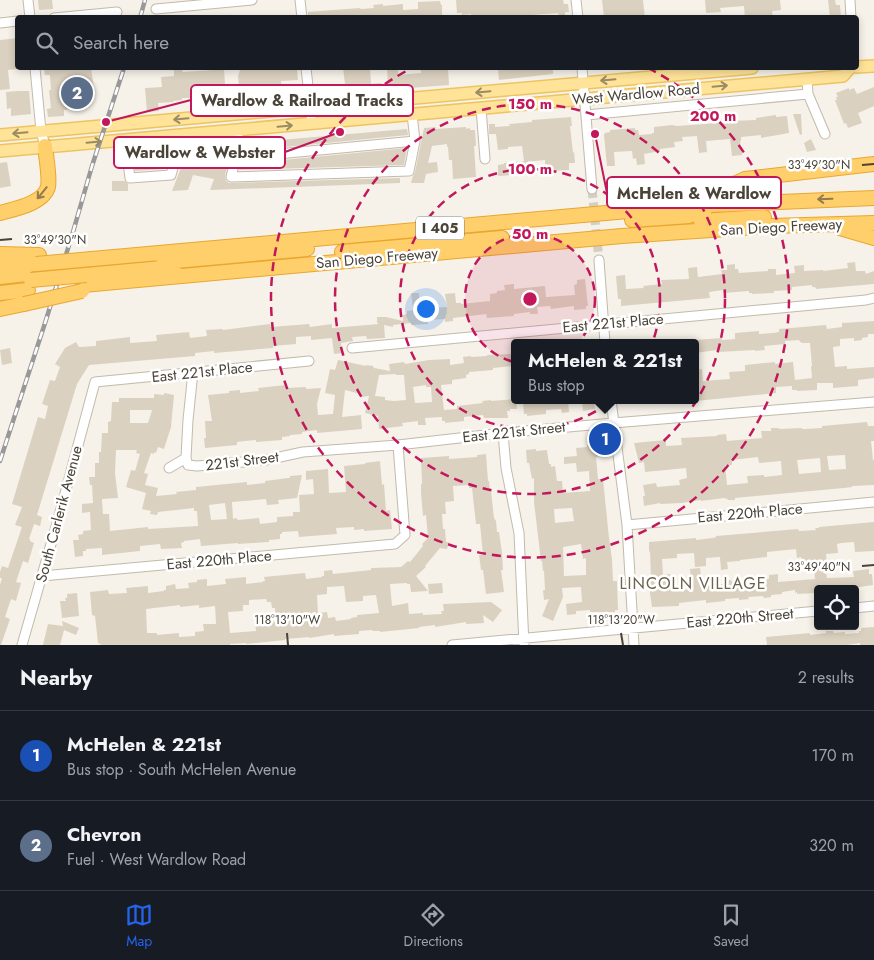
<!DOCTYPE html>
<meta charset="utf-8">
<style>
:root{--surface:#171b24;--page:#20242c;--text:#f1f3f6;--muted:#9ea1a6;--line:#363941;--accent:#2563eb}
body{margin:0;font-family:Jost,sans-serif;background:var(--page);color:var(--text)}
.controls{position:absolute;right:15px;bottom:15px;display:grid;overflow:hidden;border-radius:5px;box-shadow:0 2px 8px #0003}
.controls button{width:45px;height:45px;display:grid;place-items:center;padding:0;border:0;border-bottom:1px solid var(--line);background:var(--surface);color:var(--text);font:25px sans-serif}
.you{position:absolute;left:425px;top:308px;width:18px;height:18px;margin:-12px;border:4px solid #fff;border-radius:50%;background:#1a73e8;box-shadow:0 0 0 8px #1a73e833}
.badge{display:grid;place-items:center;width:32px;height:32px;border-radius:50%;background:var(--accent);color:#fff;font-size:16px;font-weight:700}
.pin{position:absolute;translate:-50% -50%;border:2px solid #fff;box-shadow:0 1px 5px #0006}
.popup{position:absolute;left:511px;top:339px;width:188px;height:65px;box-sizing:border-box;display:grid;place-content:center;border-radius:5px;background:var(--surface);filter:drop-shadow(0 1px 4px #0005);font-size:16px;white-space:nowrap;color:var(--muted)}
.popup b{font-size:19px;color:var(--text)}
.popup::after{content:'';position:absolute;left:50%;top:100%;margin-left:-10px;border:10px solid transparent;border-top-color:var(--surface)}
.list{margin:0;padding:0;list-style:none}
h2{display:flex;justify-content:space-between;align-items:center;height:65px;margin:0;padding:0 20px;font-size:21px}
h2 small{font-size:16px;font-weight:400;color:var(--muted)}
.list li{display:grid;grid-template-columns:32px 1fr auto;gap:15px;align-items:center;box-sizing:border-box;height:90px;padding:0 20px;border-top:1px solid var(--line)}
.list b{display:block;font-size:19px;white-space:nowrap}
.list p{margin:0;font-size:16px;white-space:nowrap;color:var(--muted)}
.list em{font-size:16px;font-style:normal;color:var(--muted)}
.icon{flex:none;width:28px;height:28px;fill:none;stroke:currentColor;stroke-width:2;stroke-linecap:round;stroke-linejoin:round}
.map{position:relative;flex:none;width:874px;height:645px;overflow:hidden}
.search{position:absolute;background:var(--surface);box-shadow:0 2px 8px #0003;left:15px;right:15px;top:15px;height:55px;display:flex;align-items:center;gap:12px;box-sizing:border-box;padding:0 18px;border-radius:5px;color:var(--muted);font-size:19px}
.sheet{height:245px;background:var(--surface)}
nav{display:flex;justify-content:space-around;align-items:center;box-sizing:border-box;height:70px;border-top:1px solid var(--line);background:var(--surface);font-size:14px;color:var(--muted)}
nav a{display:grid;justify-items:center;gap:2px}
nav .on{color:var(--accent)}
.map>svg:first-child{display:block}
.building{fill:#dbd1c0;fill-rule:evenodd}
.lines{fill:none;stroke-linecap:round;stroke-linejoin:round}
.minor-tunnel{stroke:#d4cfc5;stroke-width:9;stroke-dasharray:9 4.5;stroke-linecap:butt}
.minor-casing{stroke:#c2baab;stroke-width:11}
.major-casing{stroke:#edc460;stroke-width:14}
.highway-casing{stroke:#e9a730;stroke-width:16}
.minor{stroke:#fff;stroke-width:9}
.major{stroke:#ffe399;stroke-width:11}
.highway{stroke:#ffcf6b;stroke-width:14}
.rail-casing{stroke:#989898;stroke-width:4.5}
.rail{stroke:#fff;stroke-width:2.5;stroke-dasharray:8;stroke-linecap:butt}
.highway-bridge-casing{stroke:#e9a730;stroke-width:16;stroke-linecap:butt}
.highway-bridge{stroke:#ffcf6b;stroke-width:14}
.oneway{stroke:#9b8b63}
.oneway2{stroke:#927b4c}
.ticks{fill:none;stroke:#4a4337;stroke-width:2}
.ring{fill:none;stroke:#c2185b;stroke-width:2.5;stroke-dasharray:9 6}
.labels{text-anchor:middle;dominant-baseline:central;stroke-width:5;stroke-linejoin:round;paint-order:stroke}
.shield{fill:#fff;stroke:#807b73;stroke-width:1}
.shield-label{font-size:14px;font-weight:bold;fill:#4a4337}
.street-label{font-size:15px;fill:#4a4337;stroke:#fff}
.neighbourhood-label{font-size:16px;letter-spacing:1px;fill:#6e614d;stroke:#fff}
.ticks-label{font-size:12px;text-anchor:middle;fill:#4a4337;stroke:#fff;stroke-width:5;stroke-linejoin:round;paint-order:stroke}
.centre{fill:#c2185b;stroke:#fff;stroke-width:2.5}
.ring-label{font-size:15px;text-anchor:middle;font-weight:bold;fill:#c2185b;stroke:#fff;stroke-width:5;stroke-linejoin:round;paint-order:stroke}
.leader{fill:none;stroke:#c2185b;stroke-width:2}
.callout-dot{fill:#c2185b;stroke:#fff;stroke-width:2}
.callout{fill:#fff;stroke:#c2185b;stroke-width:2}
.callout-label{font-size:16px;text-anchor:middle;font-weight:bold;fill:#4a4337}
</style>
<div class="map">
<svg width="874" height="645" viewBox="0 0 874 645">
<rect width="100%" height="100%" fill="#f6f2e9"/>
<path class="building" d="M38,0H52L53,9L39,10Z
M456,0H563L564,4H568L569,12H565V15L559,16L558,13L518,16V18H471V14L462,15V13H457Z
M602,0H643L645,18H604Z
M705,0H780L781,10L772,11L773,18H745L744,6L720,8L721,12L706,13Z
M828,0H835L836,5H840L841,18H830Z
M440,1L441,5H442V18H308V12L360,8L361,9L374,8L373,5L383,4V6L403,4V10L418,9V2Z
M18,38V69L8,70L10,89L0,90V40Z
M44,68H91L95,95L84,96L85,107L70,108V109L64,110V116L48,117L47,109L51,108L49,90H51L50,75H45Z
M213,68H224L226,101H219V100H215V99L197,100V98H182V100L173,101V102L158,103L159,111L147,112L145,88L162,87L161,77L174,76V70H182L183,72L213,70Z
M252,68H297L298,80L281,81L282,94L254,97V89L243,90L242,88H239L238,76L240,70Z
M343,68H370L371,84L381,83V91L360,93V91L346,92Z
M387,68H398V75L421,73V68H448L449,85L396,89V86L388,87Z
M498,68H553V74L499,80Z
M874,87V106L858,113L862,123L848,128L846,123L844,124L835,100H837L836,97H838L836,93L849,88V90L854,88L857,94Z
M18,91H29L31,114L11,116V108L7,109L6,92Z
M793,114H801L802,134L800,135Z
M776,115V117L787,116L789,133L761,138V135L741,137V141H740L742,155L732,156L730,139L706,141L707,152L699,153L697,136L682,137L683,141L674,142L675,147L660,149V151L644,154L645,164L637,165L636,158L633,159L632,151L614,152L615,166H607L604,135L605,133L610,132V130L635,128V130H638L639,135L652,134V133H654V127L672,125L677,126L691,125L731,122V121L756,120V118Z
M571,117L572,126H570L573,153L574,152L575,163H569V170L547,171V164H545V160L526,162L527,172L521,173V174L516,175L498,176V165L504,164V163L524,161L522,146L508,147V149L498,150L496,134H489V124H495V127L510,126L509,124L532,122V120Z
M436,127L435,129L466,127V129L470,128V130H475L476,146H474L476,177L453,179L452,160H449L448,147H447V144L432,146L428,163L437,162L438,172L426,174L424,183H411L413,176L415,172L424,128Z
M407,129L408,135L244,151L245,143Z
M811,139L816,150L807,152L804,143Z
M232,145L225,176L226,181L229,183L400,178V183L210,190L214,179L193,175L188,190L172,191L182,165H180L183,152L203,158L202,154L221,152L223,146Z
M407,148L404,165L239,170L241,164Z
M162,154L163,169L135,171L134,158Z
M7,162L11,186L0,188V163Z
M112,181H125L128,184V191H112Z
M855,262L856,271H865L866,274L874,271V284L816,289L815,287H812V285L792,287V290L774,291V293L752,294V293H749V291L723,293V290L709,292L710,298L621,306V299H618L616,276L625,275L626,289L644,288L643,286L662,284L661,280L689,279L688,268L697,267L698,277L722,274L721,270H727V265L735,264V269H738L739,273L768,271V269H776V275L795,273L794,266L804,265V271L823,270V271L848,268L847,263Z
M585,279L588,306H586V309L574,310V306L551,309L550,306L537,307L538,314H530V312L514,314V316L487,318L486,314L453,318V321L445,322V319L428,320V324L411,325V323L393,325V327L384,325L385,338L367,339L366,336L352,337L353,341L341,343L342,353L334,354L332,338L311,340V336L296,337V344L273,346V348L214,353V351L195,353V356L89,365L77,384L37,515L42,517L40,526L34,524L29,539H30V541L34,543L28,563L23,561L16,582L21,583L16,601L11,599L5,617L10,619L1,645H0V585L2,578H0V572L2,566L8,568L22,527L15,525L22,507L12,504L38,417L45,419L48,406L42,404L50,380L55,381L60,367L55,364L65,348L76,342L79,347L96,346V341L130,337V343L157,341L156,335L189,332L190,338L207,336L206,330L222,329L223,330L270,324L271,327L309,324L310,327L332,324V328L379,324L377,323V317H386L403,321V315L407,314V311L413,310L411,293H419L420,308L447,307L445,294L455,293L456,303H461V304L490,301V294L497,293V291L505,290L504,285L514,284V289L545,286L546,297L575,295L574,285L577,284V280Z
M874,321V334H868V337L862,338V340L854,341V338L840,339V346L833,347L835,367L847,366V369L874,367V378L858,380V386L833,388V383H817V390L797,391V390H792V386L776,387V393L695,401V370L702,369L703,381L730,379L729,372L745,371V365L775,362V364L793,362L795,380L812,378L811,366H812L810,343H802L801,342H800L799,340L785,341V344L764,346L765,350L755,351V350L718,352L717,350L695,353V340L722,338V340L735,339V333L759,331V334L773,333L779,332V329L826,325L827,329L842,327V323Z
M10,348L12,363L2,365L0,350Z
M512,354L513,366L493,368V370L469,372V374L466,375V378L452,380V384L441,385L444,410L457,409V406L483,403L482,401L491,400V401L515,399V400H516L517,409H510V411H507L508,418H484L483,415L464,417V421L445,423V421H442V417L425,418L426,425H418V421L402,423L403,426L379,429L378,416L365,413L369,396L361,397V394L345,390L342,417L361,415L362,429L317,433V430L302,432V434L290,435V436L282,437V440L256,442V440L245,441L237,442V445L205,448L204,438H206L205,421H212L208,395L229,393V391L240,390V393L259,391L258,388L286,385V388L306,387V389L321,388L317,404L318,415L333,414L335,395L325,393L330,369L335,370L338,360L366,366V365L373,366L374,368L390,371L389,364L404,362L405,364L429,360L450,359V365L464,363L463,357L471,356V357L487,356V355ZM396,374V375H404L406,400L394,401L385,400V397L375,396L379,375ZM426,385V387H431L432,402L415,403L413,387Z
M164,393L174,395L171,427L164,449L158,447L156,453L154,452V454L151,453L144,473L148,474L145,485L158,488L156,496L177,494L176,492L196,490V487L247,482V485L265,483V481L288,478H290V476L302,475L297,498L278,500L279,504L267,505L266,499L232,502L233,519L236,518L238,520L259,518L260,524L277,522V517L293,516V512H300L299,495L314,494L313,479L306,480V471L328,469L329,493L346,492L344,466L365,464V463L380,461L382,485L384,484L386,511L390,510L392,529L364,531V529L354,530V527L336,528L337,534L299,537L298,531L282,532V534H280V539L269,540V542L238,544V543L201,546L200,539L184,541V542L181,543L182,548L161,549L160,544L140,546V551L102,555V548L86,549V551H83V556L75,557L73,540H79L78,535L83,534V531L91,530L90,512L82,513V504L93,503L92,485H90L89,477H95V463H99V452H101L102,433H108V422L111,421L112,402H119V398H154V394L164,395ZM130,410H152L148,423H130ZM116,450H137L136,453L140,454L135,471L131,470L126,487L146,493L142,509L151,511L150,514L157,515L158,512L194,508V511H197L198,526L148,529V527L110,531L109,514H103L102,499L118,498L115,473ZM225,503L227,519L211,520L209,505Z
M540,400H568L569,412L562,413L561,409L546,410V414L527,416V414H524L523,403L540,401Z
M582,400H594L595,409L583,411Z
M867,422L868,426H874V441H871L873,460H874V485L852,486V487L844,488L735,498V500H728L727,499L724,498L701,501V500L681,503L660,504V503L644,506L643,496H645L643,485L656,483L657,487L680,485L679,480L687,478L686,468L645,472L644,462L639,463L634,443L666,440V446L682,445L681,438L717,436V435L726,434L727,441L762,438L761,431H771V428H779V429L802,428V429H806L822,428V426ZM845,455L846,469L829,470L827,456ZM758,457L759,463L781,461L782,475L764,477V475L747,476L748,483L727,485L725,465H732V460ZM820,458L821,472L799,474L797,460Z
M596,444L598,457H596L598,479H603L609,538L612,559L613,581H617L618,610H615V612H590V610L576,611V614L567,615L566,604L582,602L581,587L562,588L563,597L553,621L542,616L549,599L544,600L543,590H545L544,571H543L542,561H541L534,502V478L532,479L529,463H527L526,450L536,449V451L547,450L549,464H551V467L555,466L557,481H562L563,493L590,491L589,471L577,472L576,463L564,464V457L577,456L576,448L587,447V445ZM572,508L574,521L555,523L554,509ZM581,544L583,559L586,558V575L564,576L563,547Z
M486,454L488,481H489L490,491H491L494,518L496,521L497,532H499L502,553L503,570H501L504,592L486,594L483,570H481L479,555H483L480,524H476L472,488H469V485L453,486L454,501L445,502L446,514H442L443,529H445L446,542H449L447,549L440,548L425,566L426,567L416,576L428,591L411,592L410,584H407V583L390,584L392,606L408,603L409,614L423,613V615L442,614L441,611H444L443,604L491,602L502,610L493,622L483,615L484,623L466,624V622L435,627V625L419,627V628L380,632V631H373L372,630L359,631V634L334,636V634L309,638V637L285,639V640L246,644V643L230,644V645H102L98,643L95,616L92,615L90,592L108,590L109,594L127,593L126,588L148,586V593L164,591V590H166V586L175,584L176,589L189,588L188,583L197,582V580L207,579V586L226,584L225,579L246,577V584L263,582V581H265L264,577L305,573L306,579L322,577V576H324V571L332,570L333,574L371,570V568L401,567L408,561L410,562L423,546L422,544L428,538L426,515L423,516L421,493V484H422L421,458L449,456V459L477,457V455ZM344,586L346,602L363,601V596L376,595L379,613L357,615V617L351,618V619L336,621L335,617L328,618L327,612L318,613L317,595L327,594V587ZM266,599L267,602H271L272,608H275L276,622L263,623V622H255L256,631L230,633L228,612L243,611V605H249V600ZM180,605V607L199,605V608L215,606L216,624H203L204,631L195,632V636L179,637V633L157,635V633H147L146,609Z
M874,522V551L855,552L854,542L841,543L837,544L838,553L826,554L827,564H825L827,578L854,577L853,571L869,569V574H872L873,585L846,589H818V591H816V593L797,594V592L795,593V590L782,592V594L771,595V597L764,598L763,596L748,597L749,599L739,600V598L725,599V601L706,603V600L679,603V606L652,607L649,586L650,579H651L650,551L649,552V542L696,538V540L713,538L716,537V536L798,529L799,531L816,530L815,528H819V527ZM796,549L797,558L801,557L802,562L813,561L815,579L778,582V574L769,575V579L732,582L731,580L723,581V584L708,585V583L702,584L700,568L690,569L692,589L672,591L670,574L663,575L662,559L677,558V554L694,553L695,567L706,566V558L720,557L721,570L728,569L727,562L740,561V560L767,557V552Z
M442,583L443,593L429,594L428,584Z
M77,593L79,616L62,618L60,601H66L65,598H67V594Z
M62,621L79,628L76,635L64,630L60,645H43L48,624L63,626Z
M874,627V645H860V643L847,645H767L766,637L810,633V635L826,633V631H833L834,633L845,632V634L859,633V631H861V628Z"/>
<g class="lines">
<path class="minor-tunnel" d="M592,189L599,260"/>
<g class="minor-casing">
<path id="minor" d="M28,0L30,18
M300,0L302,18
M576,0L578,18
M850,0L851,18
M156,9L252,0
M54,18L117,12
M0,23L18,21
M35,68L41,131L45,146
M306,68L312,123
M582,68L592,189
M807,79L808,94L825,134
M481,108L485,159
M586,115L808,94
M237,130L239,144L231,177L409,171L415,141L412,114
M125,140L130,178L171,175L177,153L176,135
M235,158L415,141
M599,260L605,343
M352,348L866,300L874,298
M611,400L627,525L634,645
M503,433L506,468L519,533L524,645
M186,458L188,465L197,466L266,460L303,452L398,445L503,433L613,423L874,402
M186,458L188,420L193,372
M169,468L186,458
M627,525L874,502
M42,576L395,544L405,535L398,445
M855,608L874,606
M22,645L59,516L95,382L309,361
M452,645L818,611"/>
</g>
<g class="major-casing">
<path id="major" d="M856,67L874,66
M0,135L752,68
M0,151L843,76L850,68"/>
</g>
<g class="highway-casing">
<path id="highway" d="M692,203L745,179L874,164
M0,213C14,209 43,204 48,187C50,177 46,157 45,146
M632,220L689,216L706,208
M701,221L764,217
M840,228L874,238
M342,252L502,238
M0,254L39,255
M92,259L684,206L874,198
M164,262L307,249
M0,267L36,264
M86,275L174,267
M0,277L25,274
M83,285L622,236L771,226L874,223
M0,293L28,290
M0,309L24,304"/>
</g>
<use href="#minor" class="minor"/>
<use href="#major" class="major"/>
<use href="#highway" class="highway"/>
<g class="rail-casing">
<path id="rail" d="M140,18L145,0
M0,461L46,320L73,232L92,166L124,68"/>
</g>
<use href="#rail" class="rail"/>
<g class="highway-bridge-casing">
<path id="highway-bridge" d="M36,264L92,259
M31,280L86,275
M24,304L82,291"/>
</g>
<use href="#highway-bridge" class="highway-bridge"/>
</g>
<defs><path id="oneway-shaft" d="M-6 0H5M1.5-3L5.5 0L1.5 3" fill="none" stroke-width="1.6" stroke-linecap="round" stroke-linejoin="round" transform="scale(1.25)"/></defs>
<g class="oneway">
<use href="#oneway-shaft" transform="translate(608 80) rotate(175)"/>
<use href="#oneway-shaft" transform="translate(720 86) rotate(-5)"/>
<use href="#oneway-shaft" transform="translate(483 92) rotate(175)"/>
<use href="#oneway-shaft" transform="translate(181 119) rotate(175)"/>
<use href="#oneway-shaft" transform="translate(285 126) rotate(-5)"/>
<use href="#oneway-shaft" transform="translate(20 133) rotate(175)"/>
<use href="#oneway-shaft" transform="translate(94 142) rotate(-5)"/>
</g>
<g class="oneway2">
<use href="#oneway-shaft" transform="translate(42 193) rotate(129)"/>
<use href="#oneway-shaft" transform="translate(825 199) rotate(178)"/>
</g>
<path class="ticks" d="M862,165L874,164M0,240L12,239M862,566L874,565M287,633L288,645M621,633L623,645"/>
<circle cx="530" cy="299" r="65" fill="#c2185b" fill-opacity=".12"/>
<g class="ring">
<circle cx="530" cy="299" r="65"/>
<circle cx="530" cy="299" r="130"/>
<circle cx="530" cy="299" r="195"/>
<path d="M648 68A259 259 0 1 1 412 68"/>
</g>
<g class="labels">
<rect class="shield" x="416" y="216.5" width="48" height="23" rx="4"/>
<g class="shield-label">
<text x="440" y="228">I 405</text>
</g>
<g class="street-label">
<text transform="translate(636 94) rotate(-5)">West Wardlow Road</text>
<text transform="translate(781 227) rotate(-3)">San Diego Freeway</text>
<text transform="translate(377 258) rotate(-5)">San Diego Freeway</text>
<text transform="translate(613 323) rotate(-5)">East 221st Place</text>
<text transform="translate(202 372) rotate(-6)">East 221st Place</text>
<text transform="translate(514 432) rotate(-6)">East 221st Street</text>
<text transform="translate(242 461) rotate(-7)">221st Street</text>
<text transform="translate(750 513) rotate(-5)">East 220th Place</text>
<text transform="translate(59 514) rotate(-75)">South Carlerik Avenue</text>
<text transform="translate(219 560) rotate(-5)">East 220th Place</text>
<text transform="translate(740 618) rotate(-5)">East 220th Street</text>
</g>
<g class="neighbourhood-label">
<text x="693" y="583">LINCOLN VILLAGE</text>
</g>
</g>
<g class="ticks-label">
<text x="819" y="169">33°49'30"N</text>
<text x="55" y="244">33°49'30"N</text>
<text x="819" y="571">33°49'40"N</text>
<text x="287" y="624">118°13'10"W</text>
<text x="621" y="624">118°13'20"W</text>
</g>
<circle cx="530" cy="299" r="8" class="centre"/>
<g class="ring-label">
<text x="530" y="109">150 m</text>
<text x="713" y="121">200 m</text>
<text x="530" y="174">100 m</text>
<text x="530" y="239">50 m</text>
</g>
<path class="leader" d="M106 122L191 100M340 132L285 152M595 134L607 193"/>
<g class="callout-dot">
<circle cx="106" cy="122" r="5"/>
<circle cx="340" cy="132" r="5"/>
<circle cx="595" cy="134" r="5"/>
</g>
<g class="callout">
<rect x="191" y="85" width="222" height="31" rx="5"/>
<rect x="114" y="137" width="171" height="31" rx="5"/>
<rect x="607" y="177" width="174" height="31" rx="5"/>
</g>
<g class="callout-label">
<text x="302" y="106">Wardlow &amp; Railroad Tracks</text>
<text x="200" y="158">Wardlow &amp; Webster</text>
<text x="694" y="199">McHelen &amp; Wardlow</text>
</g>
</svg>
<div class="controls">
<button><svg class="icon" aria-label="locate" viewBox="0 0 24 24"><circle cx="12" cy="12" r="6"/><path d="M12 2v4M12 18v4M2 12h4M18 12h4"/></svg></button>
</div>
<div class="you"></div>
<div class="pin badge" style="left:605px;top:439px;background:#1a4fb4">1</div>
<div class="popup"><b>McHelen &amp; 221st</b>Bus stop</div>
<div class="pin badge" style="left:77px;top:93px;background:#5c6f8a">2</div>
<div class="search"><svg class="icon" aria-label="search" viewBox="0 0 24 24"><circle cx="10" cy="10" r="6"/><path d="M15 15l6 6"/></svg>Search here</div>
</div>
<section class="sheet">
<h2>Nearby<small>2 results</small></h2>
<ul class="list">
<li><span class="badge" style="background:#1a4fb4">1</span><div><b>McHelen &amp; 221st</b><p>Bus stop · South McHelen Avenue</p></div><em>170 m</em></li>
<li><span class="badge" style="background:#5c6f8a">2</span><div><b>Chevron</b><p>Fuel · West Wardlow Road</p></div><em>320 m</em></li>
</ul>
</section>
<nav>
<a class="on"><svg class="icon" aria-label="map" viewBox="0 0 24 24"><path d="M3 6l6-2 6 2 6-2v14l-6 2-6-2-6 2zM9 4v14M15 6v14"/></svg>Map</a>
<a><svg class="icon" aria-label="directions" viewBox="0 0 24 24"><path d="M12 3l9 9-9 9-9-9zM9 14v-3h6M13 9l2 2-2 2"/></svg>Directions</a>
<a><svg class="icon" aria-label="saved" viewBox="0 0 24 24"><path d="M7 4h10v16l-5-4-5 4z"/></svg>Saved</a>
</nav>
